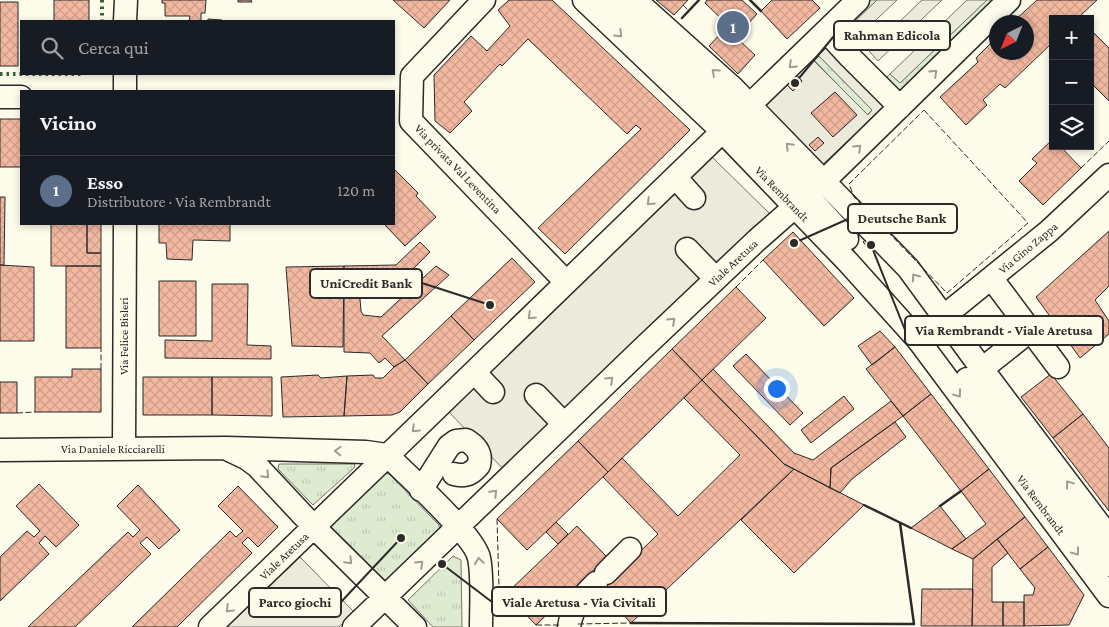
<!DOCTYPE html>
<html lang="it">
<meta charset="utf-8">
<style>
:root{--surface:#171b24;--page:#20242c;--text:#f1f3f6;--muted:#9ea1a6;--line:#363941;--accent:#0b8043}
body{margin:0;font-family:"Crimson Pro",serif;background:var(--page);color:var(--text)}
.controls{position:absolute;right:15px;top:15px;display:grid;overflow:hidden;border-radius:0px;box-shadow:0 2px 8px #0003}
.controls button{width:45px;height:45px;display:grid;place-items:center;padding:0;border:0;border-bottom:1px solid var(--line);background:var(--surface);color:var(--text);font:25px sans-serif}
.compass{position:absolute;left:989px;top:15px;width:45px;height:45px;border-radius:50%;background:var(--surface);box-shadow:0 2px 8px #0003;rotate:223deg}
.you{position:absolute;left:776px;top:388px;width:18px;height:18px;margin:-12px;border:4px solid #fff;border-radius:50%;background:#1a73e8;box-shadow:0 0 0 8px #1a73e833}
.badge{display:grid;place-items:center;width:32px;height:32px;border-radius:50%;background:var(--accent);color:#fff;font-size:16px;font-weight:700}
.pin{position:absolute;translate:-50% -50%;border:2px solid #fff;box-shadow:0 1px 5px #0006}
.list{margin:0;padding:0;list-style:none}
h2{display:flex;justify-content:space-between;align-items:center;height:65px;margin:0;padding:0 20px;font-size:21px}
h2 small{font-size:16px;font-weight:400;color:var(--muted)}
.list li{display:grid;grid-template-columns:32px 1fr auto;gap:15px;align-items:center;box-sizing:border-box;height:70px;padding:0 20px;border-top:1px solid var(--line)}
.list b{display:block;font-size:19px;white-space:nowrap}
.list p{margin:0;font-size:16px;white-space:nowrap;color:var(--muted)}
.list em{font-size:16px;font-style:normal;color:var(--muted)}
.icon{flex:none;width:28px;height:28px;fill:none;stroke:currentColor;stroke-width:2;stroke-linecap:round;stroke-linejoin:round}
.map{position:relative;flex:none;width:1109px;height:627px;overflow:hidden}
.search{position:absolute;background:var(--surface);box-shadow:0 2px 8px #0003;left:20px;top:20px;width:375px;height:55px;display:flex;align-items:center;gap:12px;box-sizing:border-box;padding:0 18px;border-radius:0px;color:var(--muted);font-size:19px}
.panel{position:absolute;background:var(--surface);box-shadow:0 2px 8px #0003;left:20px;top:90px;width:375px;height:135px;border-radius:0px}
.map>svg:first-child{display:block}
.grass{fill:url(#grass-tufts);stroke:#74746e}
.parking{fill:#eceadb;stroke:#74746e;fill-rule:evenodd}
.building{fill:url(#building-cross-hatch);stroke:#2b2b2b}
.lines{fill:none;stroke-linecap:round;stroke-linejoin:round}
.minor-casing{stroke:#2b2b2b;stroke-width:25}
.minor{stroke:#fdfbea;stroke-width:22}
.hedge{stroke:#34623c;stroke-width:4;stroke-dasharray:2.5 4;stroke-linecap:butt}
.fence{stroke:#2b2b2b;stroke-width:1;stroke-dasharray:6 2.5;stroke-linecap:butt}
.wall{stroke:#2b2b2b;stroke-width:2.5}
.oneway{stroke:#9e9d94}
.labels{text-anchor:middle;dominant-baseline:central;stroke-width:4;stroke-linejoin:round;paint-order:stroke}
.street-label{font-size:12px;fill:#2b2b2b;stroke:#fdfbea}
.leader{fill:none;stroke:#2b2b2b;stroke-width:2}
.callout-dot{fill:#2b2b2b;stroke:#fdfbea;stroke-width:2}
.callout{fill:#fdfbea;stroke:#2b2b2b;stroke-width:2}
.callout-label{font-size:14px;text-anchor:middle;font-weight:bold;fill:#2b2b2b}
</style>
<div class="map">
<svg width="1109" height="627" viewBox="0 0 1109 627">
<defs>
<pattern id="grass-tufts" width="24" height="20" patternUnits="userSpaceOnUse" patternTransform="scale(1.25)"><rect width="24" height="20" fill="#deebd1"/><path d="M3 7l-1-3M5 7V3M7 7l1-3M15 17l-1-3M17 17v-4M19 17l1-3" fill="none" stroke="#bfcab4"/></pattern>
<pattern id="building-cross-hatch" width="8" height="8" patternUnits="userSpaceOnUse" patternTransform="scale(1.25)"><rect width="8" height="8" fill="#f2b8a0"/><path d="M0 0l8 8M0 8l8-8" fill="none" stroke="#d09e8a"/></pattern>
</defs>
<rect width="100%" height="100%" fill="#fdfbea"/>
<path class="grass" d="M869,0H877L847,29L856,39L853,42H845L836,32Z
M987,0H995L896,95L886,85L887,77L890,74L900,83Z
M819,56L872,110L867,115L814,60Z
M279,464H355L354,468L313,505L278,469Z
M379,472L389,474L439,525L440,534L390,582L378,580L330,530L328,520Z
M453,556L461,560L462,627H433L408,600Z"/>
<path class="parking" d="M877,0H897L856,39L847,29Z
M922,0H942L878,61L869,51Z
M967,0H987L900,83L890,74Z
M825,43L886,105L822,165L766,111L764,102ZM819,56L872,110L868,115L814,61ZM835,92L856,115L812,113Z
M710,155L771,215L505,471L448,411Z
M300,557L354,612L339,627H226Z"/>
<path class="building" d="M54,0H89V21H54Z
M162,0H206L205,13H201V21H189L190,16H165V3H162Z
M238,0H251L252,2H238Z
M393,0H450L424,28Z
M509,0H552L690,130L565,254L538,228L641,129L636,125L627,134L528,39L502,66L500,64L464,102L472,111L450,133L435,121L434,75L471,36L487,51L510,26L498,10Z
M656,0H688L674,15Z
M707,0H742L757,14L738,35L705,3Z
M772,0H812L820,8L787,39L761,11Z
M1037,0H1097L1079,17L1080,19H1053V44L1052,43L1005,88L1000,84L983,100L987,105L966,125L940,97L978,62L976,58L996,38V52H1026V22H1013Z
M0,2H18V66H0Z
M208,19L222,20V21H208Z
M726,28L755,55L738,74L709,46Z
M1090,29L1109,48V101L1090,82Z
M797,75L802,81L793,91L787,85Z
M835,92L857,115L833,137L811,113Z
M0,119H21V167H0Z
M818,137L824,143L815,151L809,145Z
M1053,139V146H1060L1081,168L1043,205L1019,181L1037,163L1032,159Z
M394,169L418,193L416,196L436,217L405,246L384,224H394Z
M0,197H5L4,265H0Z
M51,224H87V253H101V266H51Z
M87,224H101V253H87Z
M159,224H230V241L193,240L192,260L167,259L166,243H159Z
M1109,231V286L1095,300L1109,321V334L1080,358L1036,297Z
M793,232L854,298L824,326L763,260Z
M866,239L873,247L870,250L863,242Z
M420,242L430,252L400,282L367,281L359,287L361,311L363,315L381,317L436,266L449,275L382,336L405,360L394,367L385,358L379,363L370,353L344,352V266L396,265Z
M512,258L535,282L474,340L451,316Z
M0,265L34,267V341H0Z
M66,266H101V348H66Z
M344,266L343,347L292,346L286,267Z
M159,281H196V336H159Z
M212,284H248L247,345L271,346V359L165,358V340L212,341Z
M736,287L766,318L702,380L672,349Z
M451,316L474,340L428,384L405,360Z
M880,331L895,347L872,365L858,346Z
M895,347L931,394L903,416L866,369Z
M672,349L702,380L608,472L578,441Z
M746,354L803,413L790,425L733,366Z
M405,360L428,384L400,412L392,415L344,416L347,376L373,375L375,378H383L394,367Z
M72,369H101V412H35V377H72Z
M713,369L794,453L813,460L891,401L903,416L831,468L830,488L784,464L702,380Z
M1051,374L1083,414L1053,438L1021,397Z
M318,375L321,378L347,376L344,416L283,417L281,377Z
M143,377H212V415H143Z
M212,377H272V416L212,415Z
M702,380L784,464L794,469L631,623L600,591L658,534L603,477L622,458L678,516L740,455L684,398Z
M0,382H17V413H0Z
M931,394L989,469L961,491L903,416Z
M844,396L854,409L811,443L801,430Z
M1083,414L1109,448V511L1053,438Z
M895,422L906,437L852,479L840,493L830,488L831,468Z
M578,441L608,472L527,550L497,519Z
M794,469L864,505L794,573L741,520Z
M989,469L1025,517L973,559L952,549L986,524L961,491Z
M39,484L79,525L56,547L45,536L39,543L49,554L0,601V557L27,531L34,537L40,531L16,506Z
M138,485L180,530L159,549L147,537L140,543L151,554L75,627H28L128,532L133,537L140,530L117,506Z
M238,486L278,527L258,547L248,537L242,543L252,553L177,627H132L230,531L236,537L243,531L218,506Z
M940,506L966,539L952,549L911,528Z
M1025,517L1048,547L1020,569L997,539Z
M556,522L568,534L558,544L546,532Z
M577,526L607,557L536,625L506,594Z
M997,539L1008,553L992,567V602H1003V626H972L973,559Z
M1048,547L1084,595L1069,625L1024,626V595H1033L1035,588L1020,569Z
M922,589H973L972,626H921Z
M1003,602H1024V626H1003Z"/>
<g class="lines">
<g class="minor-casing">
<path id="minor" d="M484,0L412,76L411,121L566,282
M584,0L723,132L846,260L919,341L1109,596
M610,0L750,133L847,239
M635,0L733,88L908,268L982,369L1109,537
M125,21L126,0
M826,31L850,57L900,107
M125,91V74
M0,97H21
M676,178L694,198
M687,249L716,279
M992,279L1058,367
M943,317L1049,231L1109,175
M982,369L1031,330
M474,372L493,392
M967,379L1109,565
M536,395L564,424
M124,449L125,224
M0,450L226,448L366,452L387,455
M229,450L246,458L257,466L314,527L415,627
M387,455C406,474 475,536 479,558C483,577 481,607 481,627
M421,490L449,446L456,441L466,440C476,446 482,453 479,465C472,474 464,477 454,474
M606,573L630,549
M210,627C426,418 643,210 858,0
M354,627L640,351L757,240L823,182L1009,0
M569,627C572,607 582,597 596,583"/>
</g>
<use href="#minor" class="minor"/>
<path class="hedge" d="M102,0V21
M0,74H81"/>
<path class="fence" d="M683,5L689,11
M924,110L1028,223L947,293L854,197L849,184Z
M1081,168L1109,141
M736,287L763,260
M101,369V348
M17,413L35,412
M497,519L499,587L506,594
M578,624L631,623
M536,625H561"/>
<path class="wall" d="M750,0L761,11
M682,18L699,0
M864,505L911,528
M940,506L961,491
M631,623L914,624L900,523"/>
</g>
<defs><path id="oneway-chevron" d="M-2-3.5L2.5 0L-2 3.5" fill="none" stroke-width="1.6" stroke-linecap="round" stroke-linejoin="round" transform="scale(1.25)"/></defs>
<g class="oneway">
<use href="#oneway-chevron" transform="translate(619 34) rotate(44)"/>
<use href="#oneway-chevron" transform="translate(792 65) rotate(136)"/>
<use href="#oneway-chevron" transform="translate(715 72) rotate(-138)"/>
<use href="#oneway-chevron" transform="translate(934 73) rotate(-44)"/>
<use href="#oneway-chevron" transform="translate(789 146) rotate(-134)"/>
<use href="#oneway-chevron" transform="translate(858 148) rotate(-44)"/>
<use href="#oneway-chevron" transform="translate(650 202) rotate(136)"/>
<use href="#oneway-chevron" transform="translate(915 277) rotate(-125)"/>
<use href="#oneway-chevron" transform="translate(531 316) rotate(136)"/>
<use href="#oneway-chevron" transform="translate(672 321) rotate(-43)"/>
<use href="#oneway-chevron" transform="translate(610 380) rotate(-44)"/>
<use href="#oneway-chevron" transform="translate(958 394) rotate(53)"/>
<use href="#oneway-chevron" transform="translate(415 429) rotate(136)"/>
<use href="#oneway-chevron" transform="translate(338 451) rotate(-178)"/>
<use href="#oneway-chevron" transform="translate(266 475) rotate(46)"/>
<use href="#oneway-chevron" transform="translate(1069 484) rotate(-127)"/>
<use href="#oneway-chevron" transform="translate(494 493) rotate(-45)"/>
<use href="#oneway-chevron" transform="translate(1076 552) rotate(53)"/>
<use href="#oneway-chevron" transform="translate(349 561) rotate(45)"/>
<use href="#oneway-chevron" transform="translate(479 561) rotate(-98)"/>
<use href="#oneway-chevron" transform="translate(420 564) rotate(-44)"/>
<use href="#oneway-chevron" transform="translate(229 609) rotate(136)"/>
</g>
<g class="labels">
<g class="street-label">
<text transform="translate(458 169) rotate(46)">Via privata Val Leventina</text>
<text transform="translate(782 194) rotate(46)">Via Rembrandt</text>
<text transform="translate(1028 248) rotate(-40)">Via Gino Zappa</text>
<text transform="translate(733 263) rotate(-43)">Viale Aretusa</text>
<text transform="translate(124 336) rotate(-90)">Via Felice Bisleri</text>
<text x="113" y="449">Via Daniele Ricciarelli</text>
<text transform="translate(1041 505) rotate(53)">Via Rembrandt</text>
<text transform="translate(284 556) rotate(-44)">Viale Aretusa</text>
</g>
</g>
<path class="leader" d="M795 83L834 36M794 243L848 219M490 305L422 283M871 245L905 330M442 564L492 602M401 538L341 602"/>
<g class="callout-dot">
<circle cx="795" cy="83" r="5"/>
<circle cx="794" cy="243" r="5"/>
<circle cx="490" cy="305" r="5"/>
<circle cx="871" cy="245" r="5"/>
<circle cx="442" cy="564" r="5"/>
<circle cx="401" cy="538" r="5"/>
</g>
<g class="callout">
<rect x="834" y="21" width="116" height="29" rx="5"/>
<rect x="848" y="204" width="109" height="29" rx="5"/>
<rect x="310" y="269" width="112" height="29" rx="5"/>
<rect x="905" y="316" width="198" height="29" rx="5"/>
<rect x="492" y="587" width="174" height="29" rx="5"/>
<rect x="249" y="588" width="92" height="29" rx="5"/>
</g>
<g class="callout-label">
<text x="892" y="40">Rahman Edicola</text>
<text x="902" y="223">Deutsche Bank</text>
<text x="366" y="288">UniCredit Bank</text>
<text x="1004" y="335">Via Rembrandt - Viale Aretusa</text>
<text x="579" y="607">Viale Aretusa - Via Civitali</text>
<text x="295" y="607">Parco giochi</text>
</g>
</svg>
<div class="controls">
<button>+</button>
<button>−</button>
<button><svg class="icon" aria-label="layers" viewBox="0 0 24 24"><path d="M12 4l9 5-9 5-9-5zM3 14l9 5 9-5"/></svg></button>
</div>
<svg class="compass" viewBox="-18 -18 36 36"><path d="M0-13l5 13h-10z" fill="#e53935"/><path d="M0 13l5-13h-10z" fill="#9ea1a6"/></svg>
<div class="you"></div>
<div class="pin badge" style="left:733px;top:27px;background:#5c6f8a">1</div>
<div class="search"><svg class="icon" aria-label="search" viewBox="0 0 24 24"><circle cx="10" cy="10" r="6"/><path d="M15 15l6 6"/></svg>Cerca qui</div>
<section class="panel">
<h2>Vicino<small></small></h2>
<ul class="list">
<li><span class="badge" style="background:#5c6f8a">1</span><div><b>Esso</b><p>Distributore · Via Rembrandt</p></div><em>120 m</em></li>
</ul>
</section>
</div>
